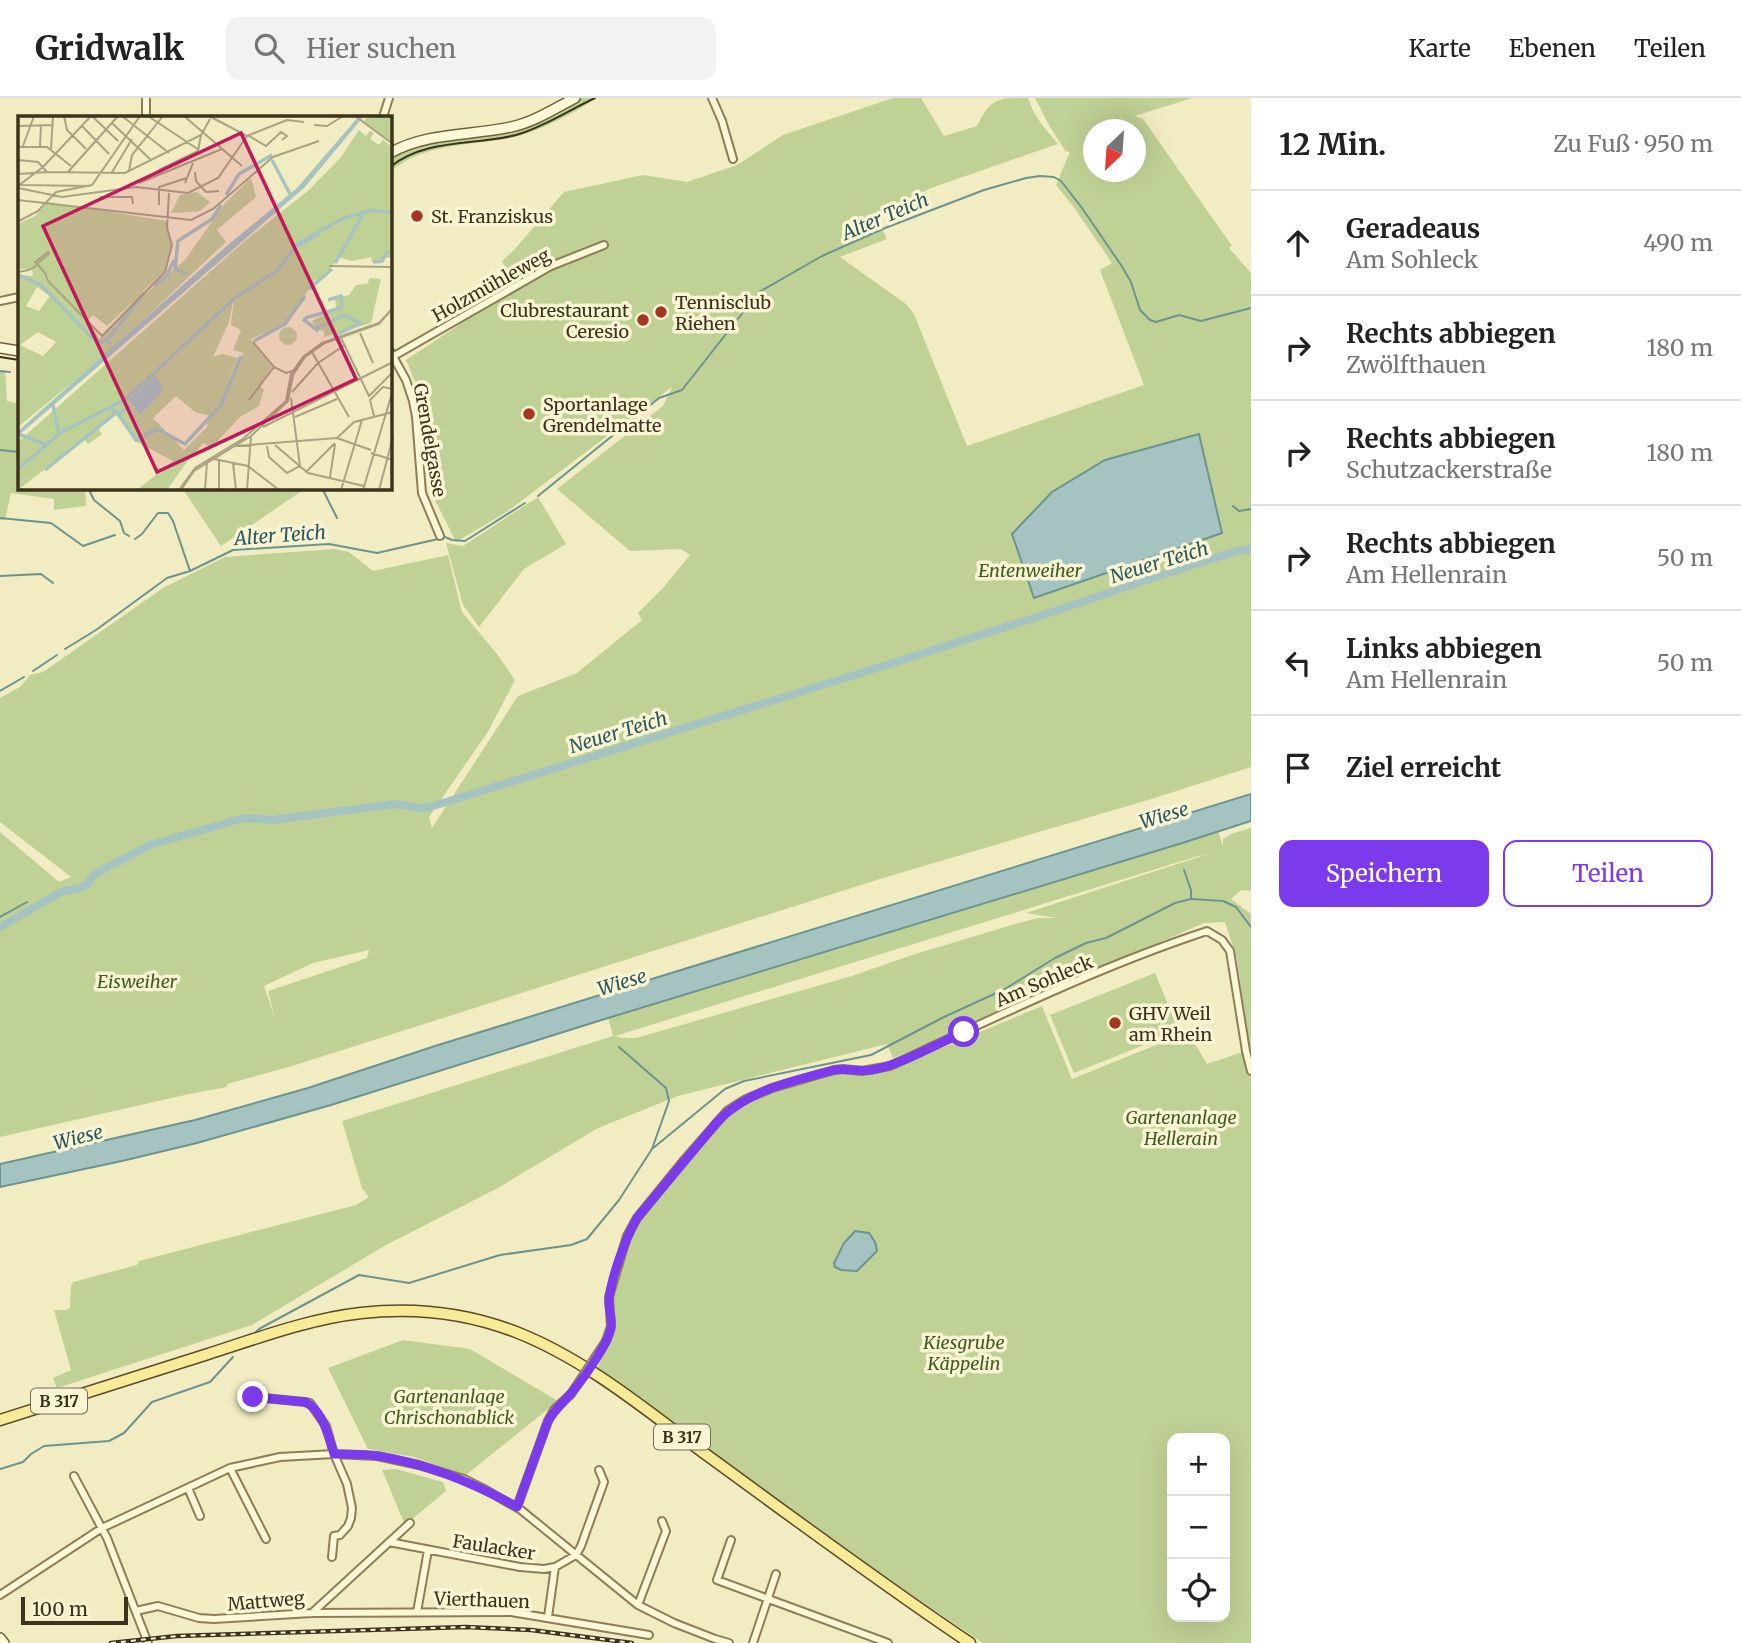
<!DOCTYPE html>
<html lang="de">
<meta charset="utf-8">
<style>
:root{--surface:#fff;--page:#f2f2f2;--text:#222;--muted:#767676;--line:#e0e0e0;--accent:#7c3aed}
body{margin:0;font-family:Merriweather,serif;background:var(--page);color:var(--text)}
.controls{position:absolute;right:21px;bottom:21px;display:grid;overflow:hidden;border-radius:14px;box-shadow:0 7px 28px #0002}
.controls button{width:63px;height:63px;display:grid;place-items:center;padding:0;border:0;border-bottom:2px solid var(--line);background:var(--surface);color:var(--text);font:35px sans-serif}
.compass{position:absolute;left:1083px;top:21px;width:63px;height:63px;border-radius:50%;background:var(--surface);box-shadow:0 7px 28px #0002;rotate:205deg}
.scale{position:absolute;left:21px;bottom:18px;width:107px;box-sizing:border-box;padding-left:7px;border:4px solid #3d321d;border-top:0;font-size:19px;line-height:24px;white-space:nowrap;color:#3d321d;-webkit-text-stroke:5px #f9f4d3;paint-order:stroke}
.stop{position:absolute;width:21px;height:21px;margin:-16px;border:5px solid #7c3aed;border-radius:50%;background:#fff}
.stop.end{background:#7c3aed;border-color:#fff;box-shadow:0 2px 7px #0008}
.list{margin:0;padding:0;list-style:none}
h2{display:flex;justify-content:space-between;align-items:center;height:91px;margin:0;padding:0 28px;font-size:30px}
h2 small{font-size:23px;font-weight:400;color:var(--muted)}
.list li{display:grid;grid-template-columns:46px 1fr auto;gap:21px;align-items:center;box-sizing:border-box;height:105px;padding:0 28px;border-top:2px solid var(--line)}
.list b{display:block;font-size:26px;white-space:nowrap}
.list p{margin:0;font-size:23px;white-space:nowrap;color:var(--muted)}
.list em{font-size:23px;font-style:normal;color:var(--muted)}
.actions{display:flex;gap:14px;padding:21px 28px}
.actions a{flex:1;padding:16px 0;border:2px solid var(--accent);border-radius:14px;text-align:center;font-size:24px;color:var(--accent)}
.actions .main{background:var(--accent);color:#fff}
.icon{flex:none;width:38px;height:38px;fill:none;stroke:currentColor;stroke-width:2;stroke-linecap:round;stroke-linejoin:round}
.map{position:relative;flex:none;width:1251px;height:1545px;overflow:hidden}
header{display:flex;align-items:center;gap:42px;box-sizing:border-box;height:98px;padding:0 35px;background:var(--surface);border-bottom:2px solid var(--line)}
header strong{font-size:33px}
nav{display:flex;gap:38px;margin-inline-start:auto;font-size:24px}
.search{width:490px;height:63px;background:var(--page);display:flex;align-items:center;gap:18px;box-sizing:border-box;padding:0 24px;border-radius:14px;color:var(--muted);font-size:26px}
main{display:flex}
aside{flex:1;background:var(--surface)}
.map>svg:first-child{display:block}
.green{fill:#c0d195;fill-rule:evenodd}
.water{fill:#a5c4c1;stroke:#6b9491;stroke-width:2}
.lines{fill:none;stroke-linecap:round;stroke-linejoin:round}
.stream{stroke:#6b9491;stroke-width:2}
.canal{stroke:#a5c4c1;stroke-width:8}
.street-casing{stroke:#8e7e58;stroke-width:10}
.secondary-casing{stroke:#705f3b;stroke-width:12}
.primary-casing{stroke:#5b4a2c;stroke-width:13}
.street{stroke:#fcf7d7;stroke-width:6}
.secondary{stroke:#fcf7d7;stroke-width:9}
.primary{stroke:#f8eb97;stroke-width:10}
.tram{stroke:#3d321d;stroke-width:2}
.rail-casing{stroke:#3d321d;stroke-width:4.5}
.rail{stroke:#f9f4d3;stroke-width:2;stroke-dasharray:5;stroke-linecap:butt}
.street-bridge-casing{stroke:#8e7e58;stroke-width:10;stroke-linecap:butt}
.street-bridge{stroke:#fcf7d7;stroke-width:6}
.route{stroke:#7c3aed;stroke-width:9}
.poi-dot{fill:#a33722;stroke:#f9f4d3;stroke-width:2.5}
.labels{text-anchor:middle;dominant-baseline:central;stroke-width:7;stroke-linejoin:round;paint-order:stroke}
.shield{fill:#f9f4d3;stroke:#756c54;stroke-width:2}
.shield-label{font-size:16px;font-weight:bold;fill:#3d321d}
.poi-label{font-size:18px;fill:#3d321d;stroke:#f9f4d3;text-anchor:start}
.street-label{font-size:18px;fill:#3d321d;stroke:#f9f4d3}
.park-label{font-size:18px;font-style:italic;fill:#435b22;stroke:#f9f4d3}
.water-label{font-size:19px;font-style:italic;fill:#2b585e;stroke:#f9f4d3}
.inset-river{fill:none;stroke:#a5c4c1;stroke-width:3.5}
.inset-road{fill:none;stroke:#aaa281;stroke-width:2}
.view{fill:#c2185b;fill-opacity:0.15;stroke:#c2185b;stroke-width:3.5}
.inset-edge{fill:none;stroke:#3d321d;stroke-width:3.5}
</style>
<header>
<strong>Gridwalk</strong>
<div class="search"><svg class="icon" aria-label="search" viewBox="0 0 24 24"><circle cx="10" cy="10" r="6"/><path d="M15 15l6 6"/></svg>Hier suchen</div>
<nav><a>Karte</a><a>Ebenen</a><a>Teilen</a></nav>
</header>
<main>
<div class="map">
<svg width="1251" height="1545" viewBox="0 0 1251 1545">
<rect width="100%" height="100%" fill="#f2ecc3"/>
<path class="green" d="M581,0H594L595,1C575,15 533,36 510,40C469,48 423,45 390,74V61L416,48L556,14Z
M893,0H921L944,38L977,28C991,0 997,0 1028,0C1034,19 1046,32 1058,46L931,90L875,117L887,141L840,159L906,206L914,216L967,348L1144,287L1100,172L1112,165L1073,108L1056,87L1068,58L1070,56L1068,53L1066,54L1050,29L1035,0H1192L1135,18L1143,21L1232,148L1229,150L1251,175V669L1148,702L883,780L289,969L227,986V989L189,996L0,1039V734L59,784L71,779L0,724V600L20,589L30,577L43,574L163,490L225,459L334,451L349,454L373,473L448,457L462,514L497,556L515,582L489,632L429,719L432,730L518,598L577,575L642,522L638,515L663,490L690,457L681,451L630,453L557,391L663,308L672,289L508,413L456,444L432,396L426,343L417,288L406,262L513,191L502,163L514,152L564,94L643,77L687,84L737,67L783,37ZM1094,32H1136V74H1094ZM369,852L367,860L268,893L275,921L264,888L313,865Z
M0,273H5L7,303L19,306V390H85L86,408L54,412V401L11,395L5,422H0Z
M182,390H306L221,448Z
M538,399L566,446L524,471L479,529L463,507L446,445L463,448Z
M1251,730V793L1241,792L1231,801L1251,816V960L1237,861L1225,824L1204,825L893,960L887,946L678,998L598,1030L496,1091L386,1147L252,1227L57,1290L53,1280L71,1272L54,1212H66L70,1210L71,1189L73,1184L137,1167L139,1163L356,1107L369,1099L362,1090L342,1023L613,938L608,920L1218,733L1223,748V741L1231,736ZM1208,756L1026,815L1057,820H1037L1012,827L912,857L852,878L636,940H622L615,938L1195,759Z
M1155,875L1179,933L1074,975L1050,917Z
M1042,908L1072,981L1188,934L1207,966L1246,953L1251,972V1545H983L863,1464L596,1272L609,1245L606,1243L610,1233L609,1209L627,1138L637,1120L718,1023L746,1001L834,972H872L937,946L938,949L942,950ZM1172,1340H1225V1519H1172Z
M403,1242L470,1251L558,1303L466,1377L414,1359L368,1351L328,1270Z
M396,1371L443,1384L446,1393L405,1427L382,1372Z"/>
<path class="water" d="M1199,336L1222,435L1034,500L1012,436L1052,394L1105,362Z
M1251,696V723L1179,746L608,920L331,1007L197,1045L122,1063L0,1089V1066L195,1022L308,990L435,948Z
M855,1133L869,1135L875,1144L877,1153L857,1173L841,1172L835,1169L834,1165L844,1145Z"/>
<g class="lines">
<path class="stream" d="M0,273L10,274
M0,352L19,354
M88,390L94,402L120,423L124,435L129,438
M322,390L337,420
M538,398L659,300L682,292L759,194L822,158L885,130L984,92L1026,80L1040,78L1054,79L1061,83L1082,110L1121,167L1131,184L1140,212L1150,222L1156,224L1179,217L1201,223L1251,210
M1233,408L1239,413L1251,411
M0,420L51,425L83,448L115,437
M445,439L452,442L465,443L525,405
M135,441L142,436L158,415H168L173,423L190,473
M0,478L41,476L53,485
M65,551L96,532L167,480L190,473L233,452L329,446L377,455L438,441
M33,573L57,557
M0,593L24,579
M56,794H60
M1192,801L1223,803L1236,809L1251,829
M0,819L27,804
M652,1051L725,991L744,983L871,957L942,920L1005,891L1055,860L1086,845L1106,840L1175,805L1191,801V792L1184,772
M255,1235L259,1231L359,1177L409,1185L500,1157L571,1147L587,1141L619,1102L652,1051L669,1003L666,990L619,949
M0,1371L23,1364L31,1356L44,1348L109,1343L124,1335L152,1304L210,1284L233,1259"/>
<path class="canal" d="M0,829L61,794L80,790L87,786L95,776L150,747L244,720L272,722L396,706L420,710L430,709L855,577L1040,518L1162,477L1237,453L1251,451"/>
<g class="street-casing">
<path id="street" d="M712,0L722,23L733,61
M146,19V0
M383,19L389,0
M0,203L19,199
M390,253L406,282L413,303L416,319L422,395L440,438
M394,258L551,168L604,147
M606,1243L611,1228L609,1199L627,1138L637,1120L685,1061L727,1013L746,1001L772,990L834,972L843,971L862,973L890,968C994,920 1098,869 1207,833L1222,842L1230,853L1246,953L1251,973
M253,1299L305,1304L310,1305L326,1328L334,1356L347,1386L352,1410L351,1420L348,1428L340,1437L334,1438L332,1459
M230,1370L266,1441
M74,1378L107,1440L148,1545
M188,1390L200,1418
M517,1409L548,1323L554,1312L571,1296
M731,1442L717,1482L888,1545
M389,1444L520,1469L544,1471L555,1469L576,1457L581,1448L604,1384L599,1372
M0,1497L102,1430L230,1370L280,1359L334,1356L377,1358L419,1367L464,1381L486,1392L521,1412L638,1507L674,1525L715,1541L729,1545
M638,1507L666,1433L662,1423
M136,1513L158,1508L199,1520L214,1521L312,1515L511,1514L649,1537
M417,1514L428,1452
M312,1515L410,1425
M548,1519L555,1469
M753,1545L776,1476"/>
</g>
<g class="secondary-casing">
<path id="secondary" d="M390,55C427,34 470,38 511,29C534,24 554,11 575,0
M0,250L19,253
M0,1540L4,1545"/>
</g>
<g class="primary-casing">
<path id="primary" d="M0,1322C69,1300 139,1278 208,1256C258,1240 308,1221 361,1215C413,1209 467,1215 516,1234C585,1261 645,1311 704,1355C792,1419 879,1484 970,1545"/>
</g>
<use href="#street" class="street"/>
<use href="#secondary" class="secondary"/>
<use href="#primary" class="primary"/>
<path class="tram" d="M390,69C427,40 473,48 516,37C544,29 569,12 595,0
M0,259L19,262"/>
<g class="rail-casing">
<path id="rail" d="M111,1545L177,1538L466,1529L531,1532L632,1545"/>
</g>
<use href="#rail" class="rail"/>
<g class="street-bridge-casing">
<path id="street-bridge" d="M571,1296L606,1243"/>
</g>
<use href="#street-bridge" class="street-bridge"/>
</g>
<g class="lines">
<path class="route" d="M253,1299L305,1304C322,1311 329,1339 334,1356C349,1356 364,1356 378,1358C428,1366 474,1385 517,1409L548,1323C555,1311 564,1304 572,1294C582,1283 606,1248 610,1234C614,1223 608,1213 609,1202C611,1179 626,1140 637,1120L718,1023C748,992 793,983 834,972C847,970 859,974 872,972C901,967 936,946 964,934"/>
</g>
<g class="poi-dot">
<circle cx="417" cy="118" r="7"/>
<circle cx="661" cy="214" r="7"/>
<circle cx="643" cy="222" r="7"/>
<circle cx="529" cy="316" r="7"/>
<circle cx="1115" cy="925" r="7"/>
</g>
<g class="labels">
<g class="shield">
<rect x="31" y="1290.5" width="56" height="25" rx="5"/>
<rect x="654" y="1326.5" width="56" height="25" rx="5"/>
</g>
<g class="shield-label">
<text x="59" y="1303">B 317</text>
<text x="682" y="1339">B 317</text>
</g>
<g class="poi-label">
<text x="431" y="118">St. Franziskus</text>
<text x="675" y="204">Tennisclub<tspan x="675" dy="21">Riehen</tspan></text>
<text x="629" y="212" text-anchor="end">Clubrestaurant<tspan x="629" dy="21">Ceresio</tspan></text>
<text x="543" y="306">Sportanlage<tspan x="543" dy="21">Grendelmatte</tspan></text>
<text x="1129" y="915">GHV Weil<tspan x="1129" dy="21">am Rhein</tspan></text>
</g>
<g class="street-label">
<text transform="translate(491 187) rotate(-29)">Holzmühleweg</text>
<text transform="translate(430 342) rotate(80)">Grendelgasse</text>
<text transform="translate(1044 883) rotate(-23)">Am Sohleck</text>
<text transform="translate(494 1449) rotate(9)">Faulacker</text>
<text transform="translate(482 1502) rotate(2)">Vierthauen</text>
<text transform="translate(266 1503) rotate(-5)">Mattweg</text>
</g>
<g class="park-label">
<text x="1030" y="472">Entenweiher</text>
<text x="137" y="883">Eisweiher</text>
<text x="1181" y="1019">Gartenanlage<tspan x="1181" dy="21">Hellerain</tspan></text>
<text x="964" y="1244">Kiesgrube<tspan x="964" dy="21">Käppelin</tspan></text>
<text x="449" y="1298">Gartenanlage<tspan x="449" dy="21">Chrischonablick</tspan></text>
</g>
<g class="water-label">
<text transform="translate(885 118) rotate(-23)">Alter Teich</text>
<text transform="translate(280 437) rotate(-4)">Alter Teich</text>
<text transform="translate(1159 464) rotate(-17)">Neuer Teich</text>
<text transform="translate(618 634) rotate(-17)">Neuer Teich</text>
<text transform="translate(1164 717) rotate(-17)">Wiese</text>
<text transform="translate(622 884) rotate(-17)">Wiese</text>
<text transform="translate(78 1039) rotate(-14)">Wiese</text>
</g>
</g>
<g transform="translate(18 18)">
<rect width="374" height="374" fill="#f2ecc3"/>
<path d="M350,0H374V28L345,7ZM341,14L348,20L352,15L356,17L352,23L361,29L365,24L374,31V141L353,145L354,141L334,145L320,141L307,162L297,164L268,207L233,223L254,251L242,270L246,274L241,290L222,301L193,332L185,327L175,340L170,336L173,340L149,374H119L155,345L117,325L98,297L80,312L84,318L70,328L67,324L62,326L0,374V326L229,123L291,74L323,41ZM216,180L213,209L223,214L215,234L225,237L210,265L220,242L204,238L195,241L211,206ZM158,280L177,296L192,300L186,306L190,310L166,334L135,302ZM233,62L238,81L199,114L208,126L90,237L0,311V159L15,160L14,153H0V108L17,100L30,86L149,105L154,129L148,154L125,175L127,178L167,144L207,87ZM19,171L32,180L21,195L8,190ZM119,182L82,223L69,205L75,199L89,210ZM20,216L38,226L25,240L2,229ZM179,76L192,86L182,95L153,97L162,79ZM352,162L363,163L353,207L306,221V215L300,214L294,205L318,193L317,182L331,179L338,169L349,168ZM261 220a9 9 0 1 1 18 0a9 9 0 1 1-18 0Z" fill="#c0d195" fill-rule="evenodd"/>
<path d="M341,0H346L286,72L0,320V315L211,128L279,72ZM137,260L145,269L142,278L122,299L111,284Z" fill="#a5c4c1"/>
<path class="inset-river" d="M254,44L272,78M208,79L221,58L254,39M334,117L346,96M280,130L302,117M355,146L364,145L370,134M317,147L334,118M169,158L157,153L160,125L194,103L203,89M1,159L23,169L72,220L81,226L89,224M136,170L149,159L156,144M291,173L314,153M310,184L323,180L324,191M287,202L323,192M285,203L299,214L302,210M304,210L326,199L344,208M316,220L341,208M236,225L267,208L287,180M93,228L89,224L124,181M112,290L100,298L118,324L139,313L167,328L203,289L223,240M42,317L108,283L217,182L259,155L279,128L326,102L355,94L375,97M0,318L29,329M0,353L41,318L35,289M27,354L99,296L93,293"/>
<path class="inset-road" d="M46,0L49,14L68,33M74,0L100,25M104,0L151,37M130,0L181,34M166,0L224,50M191,0L229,20L269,4L286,6M337,0L375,28M94,7L134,45M296,9L309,10L325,0M0,10L35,9M64,10L91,38M231,20L248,30L263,16L269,20L264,24M5,30L16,0M22,30L23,9M0,31H29L53,50M33,33L35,0M0,44L20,46L29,56L107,57L183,19L192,3M141,54L180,35L183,19M111,55L114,39L145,0M50,56L100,0M177,56L178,65L188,76L201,75M0,58L29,56M93,58L114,23M121,67L204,33M167,67L175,47M2,69L72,70M0,70L25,51L73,0M0,72L44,81L118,71L170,77L200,62L229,20M86,83L82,81H114L115,88M0,84L173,104L195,93L255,41L301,25M141,89V71L169,62M1,105L20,95L38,76L74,69L122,0M311,150L375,151M0,156L11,154L16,151L20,147L31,138L30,136L17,146L21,150L27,157L30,165L84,220L147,156L154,129L149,112L151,77M342,217L355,247M323,222L351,280L375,256M235,226L256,251L268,257L278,254M294,236L331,301M274,276L300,247L327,229M231,284L256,251M356,300L352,284L365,271L375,273M277,301L319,283M245,311L375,246M319,322L336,306L375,296M319,322L353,334M257,329L290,357L346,370M218,330L319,322M249,330L251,341L269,357L282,350L273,282M353,337L375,344M196,343L230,350L261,374M215,347L218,374L229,373M288,356L317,327M312,361L317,328M161,374L177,352L226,322L268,285L273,258L285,241L304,227L361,207L375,192M163,374L176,355L233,320L270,285L275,259L287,241L307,227L361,208L375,192M187,374L189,346M201,374V345M229,374L233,320M323,374L344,304M345,374L375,274M361,374L375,321"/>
<path class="view" d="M223,17L338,263L139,356L25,110Z"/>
<rect width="374" height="374" class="inset-edge"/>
</g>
</svg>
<div class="controls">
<button>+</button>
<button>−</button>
<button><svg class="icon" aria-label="locate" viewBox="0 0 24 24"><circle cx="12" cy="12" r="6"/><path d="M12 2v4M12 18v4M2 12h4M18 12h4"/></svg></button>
</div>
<svg class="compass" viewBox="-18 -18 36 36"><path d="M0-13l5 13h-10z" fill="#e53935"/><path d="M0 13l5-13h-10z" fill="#767676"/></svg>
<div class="scale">100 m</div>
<div class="stop" style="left:964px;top:934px"></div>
<div class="stop end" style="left:253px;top:1299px"></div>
</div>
<aside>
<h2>12 Min.<small>Zu Fuß · 950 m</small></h2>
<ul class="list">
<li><svg class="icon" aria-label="ahead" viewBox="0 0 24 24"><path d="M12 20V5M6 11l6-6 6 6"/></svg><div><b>Geradeaus</b><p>Am Sohleck</p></div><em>490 m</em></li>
<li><svg class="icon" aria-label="right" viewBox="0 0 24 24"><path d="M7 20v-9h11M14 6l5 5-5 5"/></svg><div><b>Rechts abbiegen</b><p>Zwölfthauen</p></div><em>180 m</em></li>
<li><svg class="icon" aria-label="right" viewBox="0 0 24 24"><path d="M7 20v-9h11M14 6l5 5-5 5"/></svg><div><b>Rechts abbiegen</b><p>Schutzackerstraße</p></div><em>180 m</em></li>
<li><svg class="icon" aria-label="right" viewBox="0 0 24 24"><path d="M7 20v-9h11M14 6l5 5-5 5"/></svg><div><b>Rechts abbiegen</b><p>Am Hellenrain</p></div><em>50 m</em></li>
<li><svg class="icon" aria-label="left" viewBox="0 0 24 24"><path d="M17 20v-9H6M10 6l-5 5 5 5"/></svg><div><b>Links abbiegen</b><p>Am Hellenrain</p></div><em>50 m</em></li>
<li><svg class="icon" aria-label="arrive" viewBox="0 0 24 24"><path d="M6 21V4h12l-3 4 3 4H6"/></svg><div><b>Ziel erreicht</b></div></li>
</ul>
<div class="actions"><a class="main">Speichern</a><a>Teilen</a></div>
</aside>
</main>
